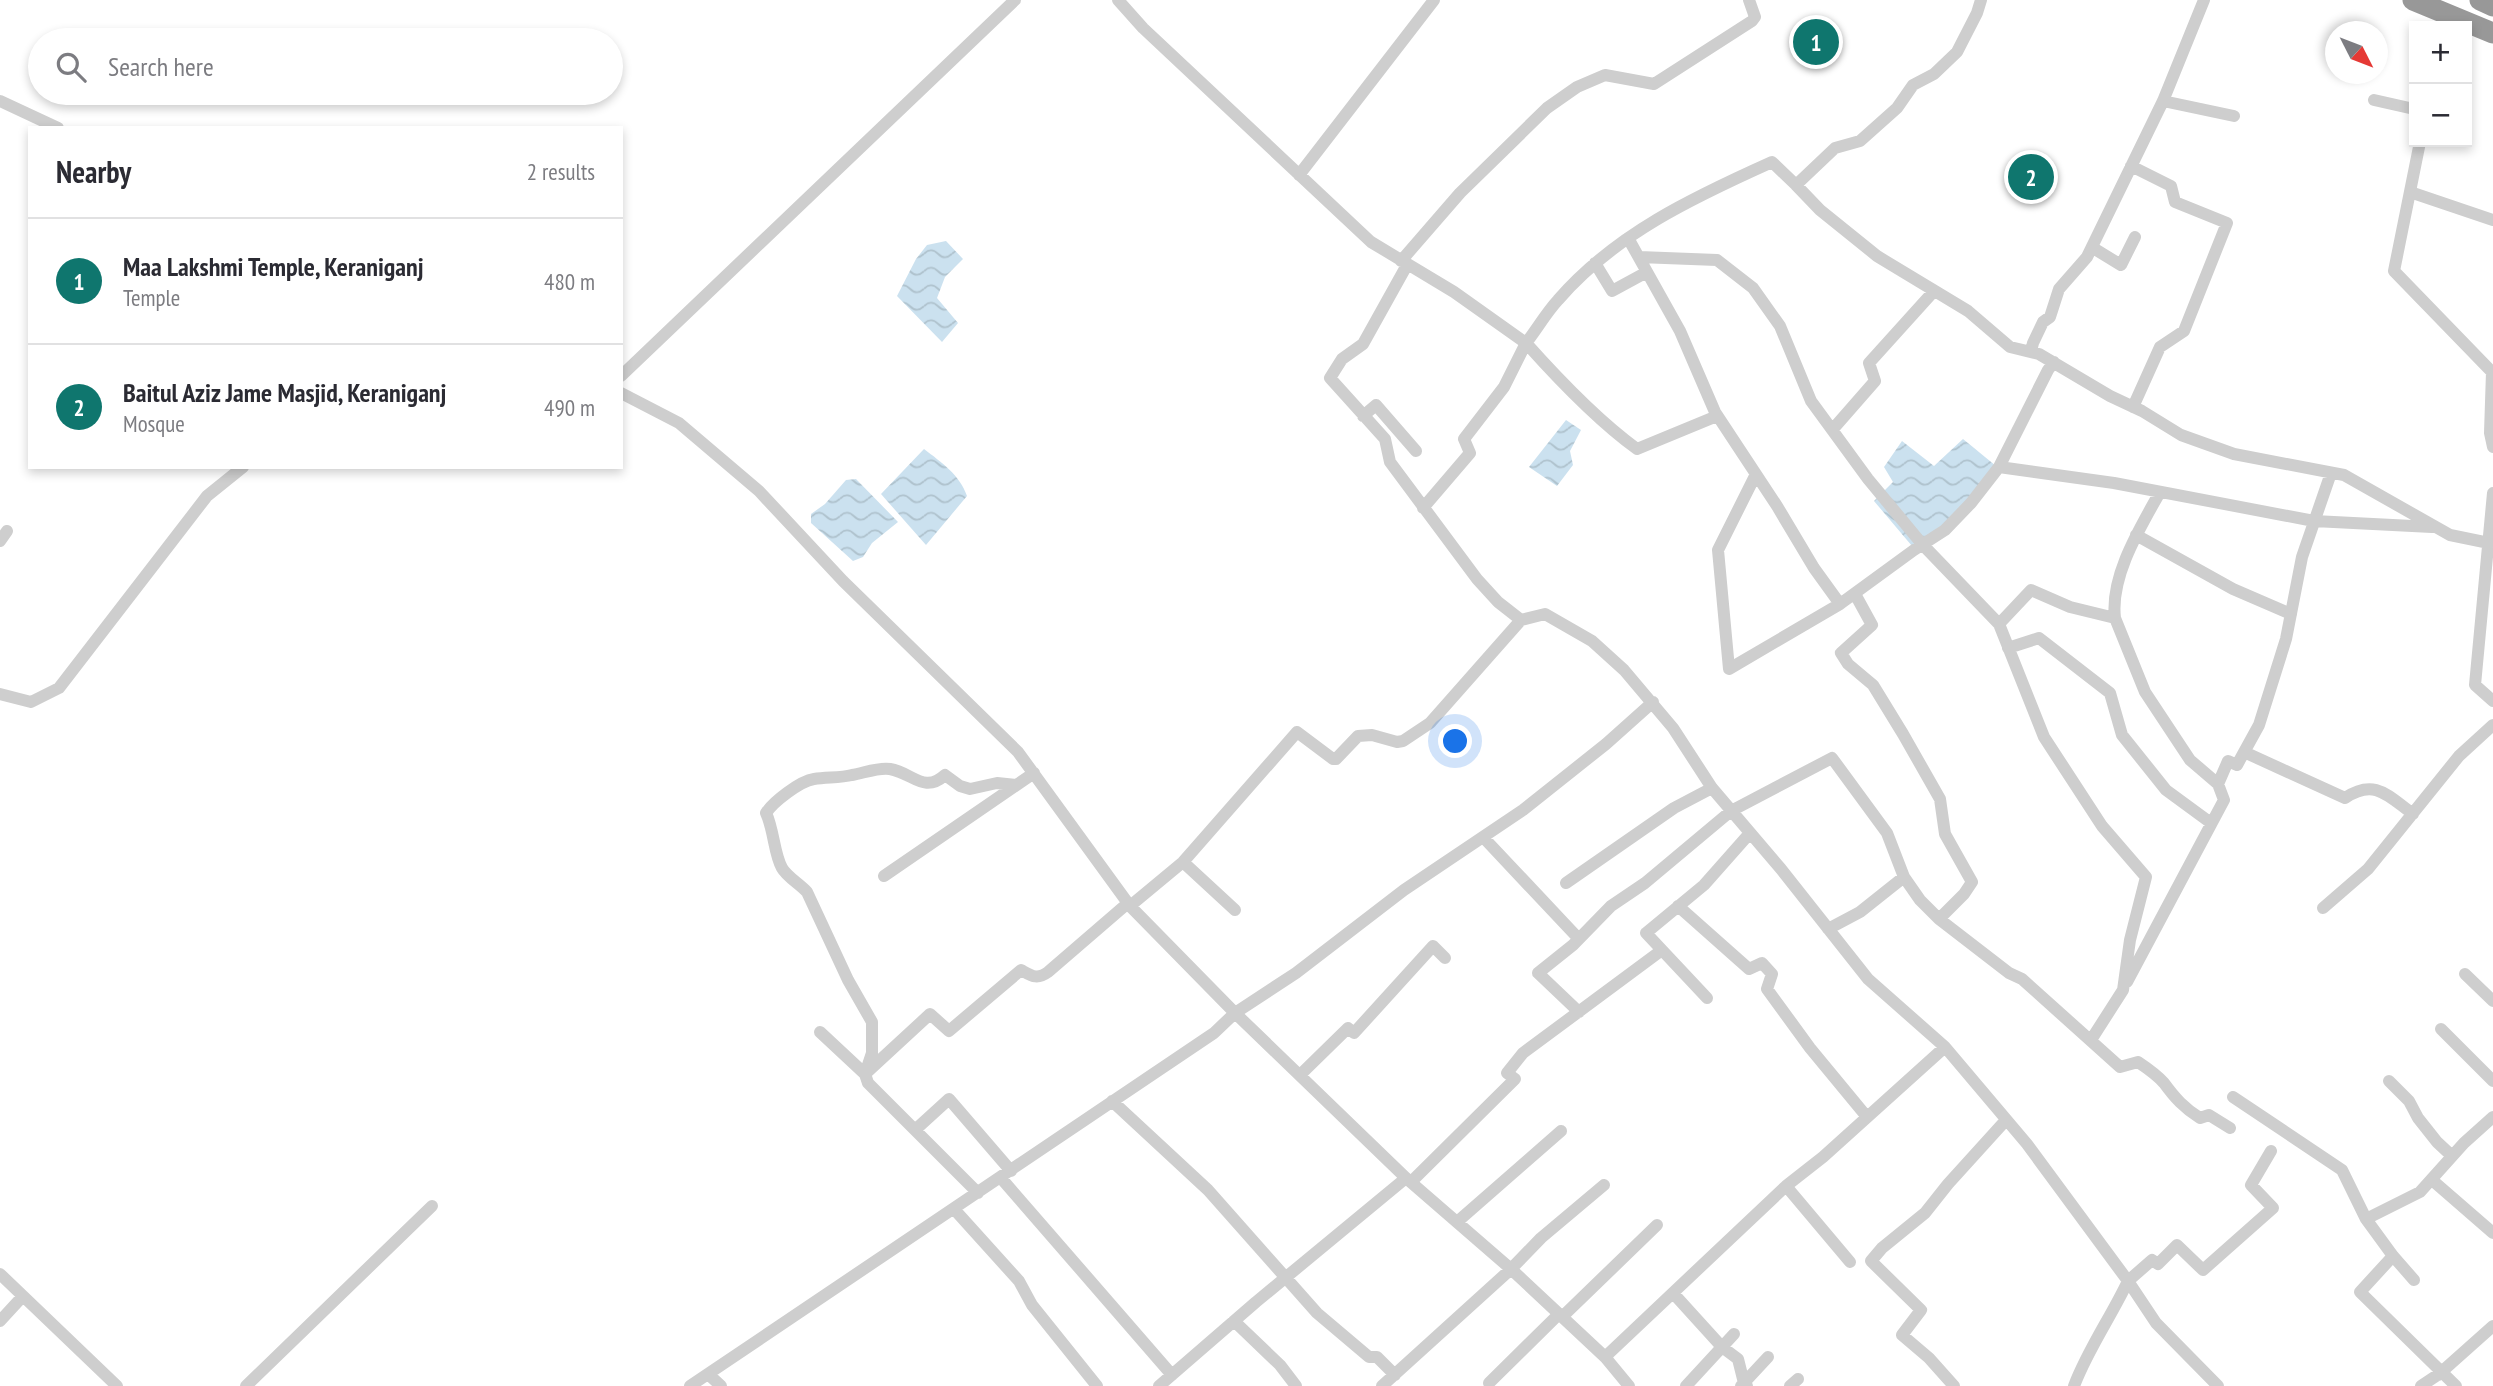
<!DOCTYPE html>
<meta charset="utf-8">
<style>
:root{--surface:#fff;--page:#f2f2f3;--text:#2b2b33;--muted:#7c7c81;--line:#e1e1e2;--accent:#0f766e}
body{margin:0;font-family:"PT Sans Narrow",sans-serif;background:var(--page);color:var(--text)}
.controls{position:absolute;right:21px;top:21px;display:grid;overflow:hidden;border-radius:0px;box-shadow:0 4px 10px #0003}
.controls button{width:63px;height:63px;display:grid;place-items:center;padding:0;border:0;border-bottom:2px solid var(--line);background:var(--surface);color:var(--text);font:35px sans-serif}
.compass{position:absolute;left:2325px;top:21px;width:63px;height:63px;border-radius:50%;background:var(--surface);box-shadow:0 4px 10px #0003;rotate:132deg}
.you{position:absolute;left:1456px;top:742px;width:24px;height:24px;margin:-18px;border:5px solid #fff;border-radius:50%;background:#1a73e8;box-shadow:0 0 0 10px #1a73e833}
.badge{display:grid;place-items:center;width:46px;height:46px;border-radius:50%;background:var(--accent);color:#fff;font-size:23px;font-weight:700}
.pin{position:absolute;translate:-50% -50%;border:4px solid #fff;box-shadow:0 2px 7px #0006}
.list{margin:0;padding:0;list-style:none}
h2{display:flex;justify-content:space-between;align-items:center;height:91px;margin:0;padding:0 28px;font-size:30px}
h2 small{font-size:23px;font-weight:400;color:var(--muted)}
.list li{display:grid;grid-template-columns:46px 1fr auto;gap:21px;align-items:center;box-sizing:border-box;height:126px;padding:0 28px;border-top:2px solid var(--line)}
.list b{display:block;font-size:26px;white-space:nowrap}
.list p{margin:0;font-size:23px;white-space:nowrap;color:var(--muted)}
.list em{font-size:23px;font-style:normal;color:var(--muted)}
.icon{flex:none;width:38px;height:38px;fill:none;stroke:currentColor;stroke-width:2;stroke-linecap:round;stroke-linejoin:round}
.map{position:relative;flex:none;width:2493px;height:1386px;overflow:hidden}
.search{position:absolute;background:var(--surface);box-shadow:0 4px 10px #0003;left:28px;top:28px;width:595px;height:77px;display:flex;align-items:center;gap:18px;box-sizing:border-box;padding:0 24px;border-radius:38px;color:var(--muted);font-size:26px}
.panel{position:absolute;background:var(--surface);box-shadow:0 4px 10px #0003;left:28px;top:126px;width:595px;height:343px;border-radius:0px}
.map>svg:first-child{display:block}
.water{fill:url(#water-waves)}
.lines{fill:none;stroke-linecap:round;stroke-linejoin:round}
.street{stroke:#cecece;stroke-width:12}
.highway{stroke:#989898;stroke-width:21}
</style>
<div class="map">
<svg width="2493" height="1386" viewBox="0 0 2493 1386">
<defs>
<pattern id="water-waves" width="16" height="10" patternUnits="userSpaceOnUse" patternTransform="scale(1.75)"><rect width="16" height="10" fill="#cbe1ef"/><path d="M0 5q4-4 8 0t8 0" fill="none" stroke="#afc2cd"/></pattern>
</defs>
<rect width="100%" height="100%" fill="#fff"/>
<path class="water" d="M946,241L963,259L945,277L937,298L958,323L942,342L897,296L916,259L927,245Z
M1566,420L1581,430L1570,451L1573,465L1557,486L1529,467Z
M1963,439L1996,466L1943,528L1912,546L1874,501L1893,482L1884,467L1902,441L1934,466Z
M924,449C941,462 960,475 967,496L926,545L881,494Z
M856,479L898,522L872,543L863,557L853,561L811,523V514L825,504L846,480Z"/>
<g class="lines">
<path class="street" d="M1118,0L1143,28L1371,242L1454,292L1526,343C1537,329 1546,313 1558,300C1615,234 1694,197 1772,162L1796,185
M1981,0L1977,13L1957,52L1934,74L1913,85L1897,108L1860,141L1835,148L1796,185L1820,210L1877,256L1968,311L2010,347L2039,354L2110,396L2142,411L2181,435L2234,454L2344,475L2450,535L2489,543
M2374,100L2414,109
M0,101L58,128
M2163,101L2234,116
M2420,142L2394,271L2492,372L2490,433L2493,447
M2131,166L2171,186L2175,202L2227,223L2184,331L2160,347L2133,407
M1299,175L1434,0
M2410,192L2493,220
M1628,238L1680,331L1715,412L1777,506L1814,568L1840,604L1914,550L1945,530L1971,503L1999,467L2048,370L2054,362
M2093,248L2121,265L2135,237
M1639,257L1717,260L1753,288L1780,326L1811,401L1868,479L1922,544L1999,624L2044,737L2102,826L2146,877L2130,940L2123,990L2091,1040
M1401,261L1460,193L1547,108L1577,87L1605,75L1654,84L1752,21L1755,17L1749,0
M1595,263L1612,291L1647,272
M1407,265L1363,344L1342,359L1330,378L1385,439L1390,462L1477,579L1498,602L1521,620L1545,614L1592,641L1624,670L1673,728L1712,788L1781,869L1868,979L1945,1047L1823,1157L1786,1186L1605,1357
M2031,351L2033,343L2043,322L2050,317L2059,289L2087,257L2163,101L2204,0
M621,376L1015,0
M621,393L679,423L759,491L843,581L1018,752L1130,906L1235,1013L1406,1178L1511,1269L1605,1357L1629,1386
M1363,416L1376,405L1416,451
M1833,429L1875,381L1869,363L1934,291
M1999,467L2114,483L2314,521L2432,527
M1756,474L1718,550L1729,669L1840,604
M2493,493L2475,685L2493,701
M1423,508L1470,453L1464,439L1504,387L1526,343C1559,380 1597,420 1637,449L1717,416
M2136,535L2233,589L2291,614
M0,541L7,531
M1855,594L1872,625L1841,653L1848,664L1873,685L1903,734L1940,799L1945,834L1972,882L1964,894L1939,919
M2115,618C2110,576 2140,528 2160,492
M1999,624L2031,590L2070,607L2115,618L2145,692L2190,760L2218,784
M2008,648L2039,638L2110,693L2122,735L2166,790L2211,823
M0,694L31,702L59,688L207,496L243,467
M2244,752L2345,798C2375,778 2388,796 2413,814
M1483,837L1579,939
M1183,862L1235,910
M884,876L1034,773
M1566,883L1674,808L1712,788
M1130,906L1183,862L1297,732L1333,759H1336L1358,736L1372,735L1397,742L1403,741L1430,723L1521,620
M1678,906L1749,969L1762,963L1772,974L1767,989L1810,1048L1867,1117
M2323,908L2368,869L2459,756L2493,725
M1828,929L1860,912L1904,877
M2465,974L2493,1001
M2127,982L2224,800L2218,784L2228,761L2237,765L2259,725L2286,639L2302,557L2331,473
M1707,998L1646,933L1704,885L1750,833
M1579,1012L1538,973L1573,945L1611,906L1645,883L1731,811L1832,758L1887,833L1904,877L1920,900L1939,919L2009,973L2022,979L2120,1067L2138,1062C2147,1068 2157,1075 2164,1083C2175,1098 2184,1108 2200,1118L2209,1115L2230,1128
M2441,1029L2493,1081
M820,1032L865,1074L872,1053V1022L848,980L807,892C800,884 787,877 782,868C774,854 774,830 766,813C773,802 800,781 814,779C827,777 840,778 852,775C864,773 879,767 890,769C913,773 924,794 945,775L960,786L970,789L997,783L1016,785
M1945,1047L2027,1144L2128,1281C2111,1317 2088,1349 2074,1386
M1301,1074L1348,1028L1354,1033L1433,946L1445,958
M2389,1081L2409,1101L2418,1118L2437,1142L2452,1156
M2233,1097L2342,1170L2366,1219L2393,1256L2414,1280
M1112,1101L1208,1190L1317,1313L1369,1357H1377L1395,1375
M915,1130L949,1099L1011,1171
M1001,1178L1172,1375
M2432,1180L2493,1233
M1411,1182L1515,1079L1507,1073L1523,1053L1662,950
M1786,1186L1850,1262
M978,1193L868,1083L865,1074L930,1014L949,1031L1021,970C1032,976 1037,980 1048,972L1128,903
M954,1209L1019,1281L1032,1305L1097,1386
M2366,1219L2420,1192L2464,1143L2493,1117
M1457,1222L1561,1131
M2393,1256L2360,1292L2456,1386
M0,1274L117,1386
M1673,1293L1722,1347L1738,1359L1744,1383L1747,1386
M1562,1317L1657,1225
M0,1321L23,1296
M1234,1321L1280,1365L1296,1386
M708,1374L721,1386
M2438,1375L2493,1326
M1489,1383L1559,1314
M246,1386L432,1206
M690,1386L1214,1033L1235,1013L1296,973L1404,890L1523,810L1606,744L1653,702
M1159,1386L1256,1302L1406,1178
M1382,1386L1511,1269L1541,1238L1604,1185
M1686,1386L1734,1334
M1741,1386L1768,1357
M1790,1386L1798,1379
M1954,1386L1929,1358L1902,1335L1921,1310L1871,1261L1882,1248L1925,1213L1948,1184L2006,1120
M2218,1386L2156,1323L2128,1281L2152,1260L2158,1264L2177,1245L2203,1270L2273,1208L2251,1185L2271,1151
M2421,1386L2442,1372"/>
<path class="highway" d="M2413,0L2493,33
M2480,0L2493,6"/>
</g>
</svg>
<div class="controls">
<button>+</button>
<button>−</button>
</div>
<svg class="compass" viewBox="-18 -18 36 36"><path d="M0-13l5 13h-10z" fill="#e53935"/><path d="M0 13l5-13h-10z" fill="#7c7c81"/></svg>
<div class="you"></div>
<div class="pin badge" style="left:1816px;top:42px">1</div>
<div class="pin badge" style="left:2031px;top:177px">2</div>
<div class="search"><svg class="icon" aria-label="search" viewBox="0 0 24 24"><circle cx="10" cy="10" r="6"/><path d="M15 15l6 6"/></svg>Search here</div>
<section class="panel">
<h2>Nearby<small>2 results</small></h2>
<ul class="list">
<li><span class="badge">1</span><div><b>Maa Lakshmi Temple, Keraniganj</b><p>Temple</p></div><em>480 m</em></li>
<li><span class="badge">2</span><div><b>Baitul Aziz Jame Masjid, Keraniganj</b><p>Mosque</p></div><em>490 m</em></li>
</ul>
</section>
</div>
